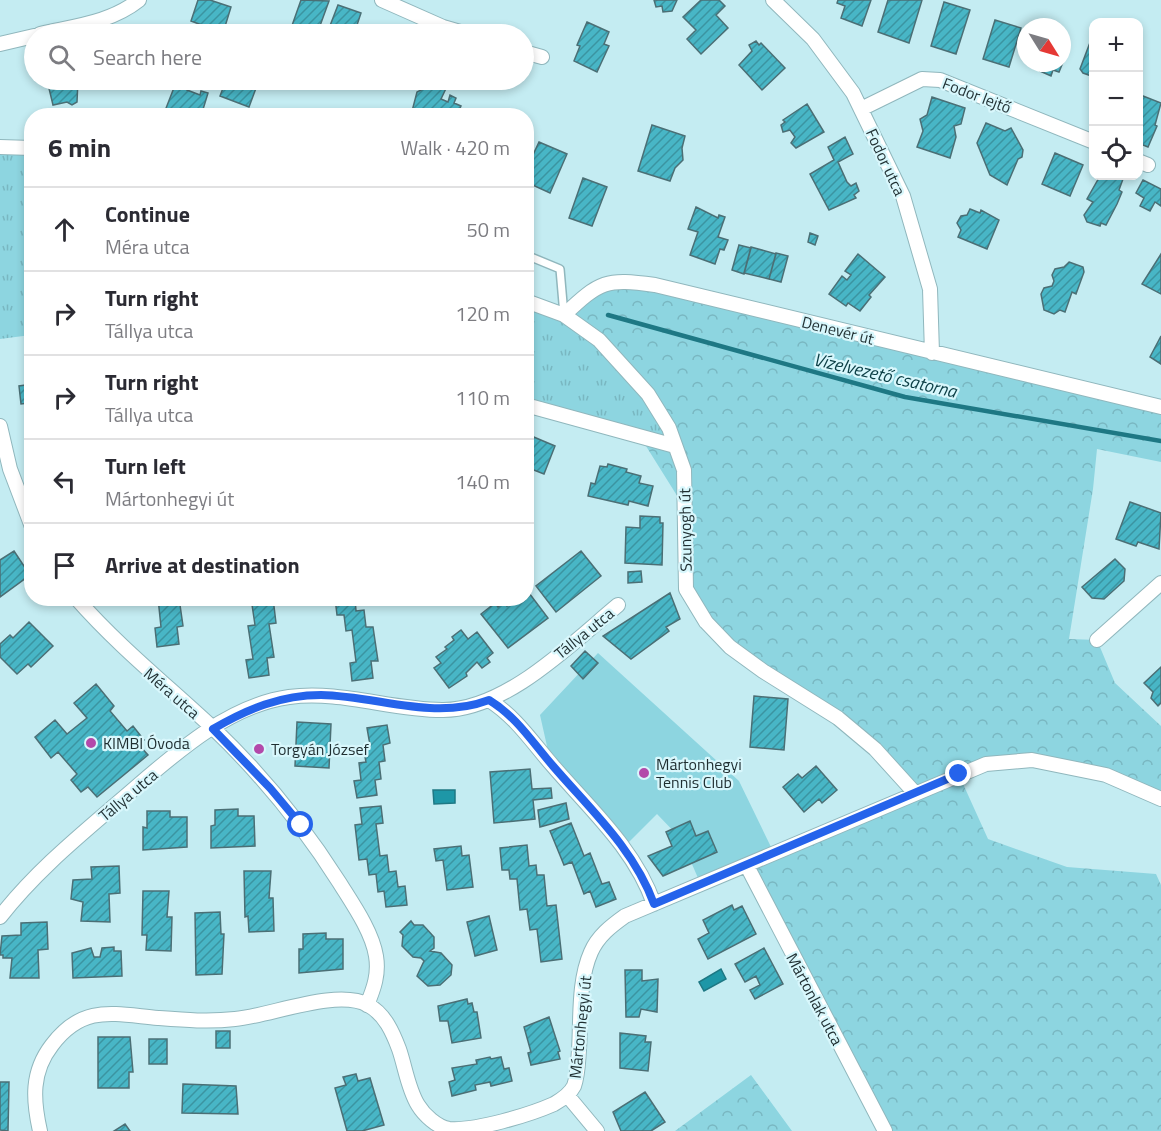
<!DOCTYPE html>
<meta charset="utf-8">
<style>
:root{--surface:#fff;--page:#f7f7f7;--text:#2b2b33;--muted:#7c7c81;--line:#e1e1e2}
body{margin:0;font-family:"Titillium Web",sans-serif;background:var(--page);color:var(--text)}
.controls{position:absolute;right:18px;top:18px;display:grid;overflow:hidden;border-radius:12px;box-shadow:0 3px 9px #0003}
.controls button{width:54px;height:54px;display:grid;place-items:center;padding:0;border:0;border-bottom:2px solid var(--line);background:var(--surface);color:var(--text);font:30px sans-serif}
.compass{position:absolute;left:1017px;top:18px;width:54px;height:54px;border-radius:50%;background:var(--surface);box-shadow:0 3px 9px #0003;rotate:127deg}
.stop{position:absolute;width:18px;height:18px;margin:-14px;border:4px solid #2563eb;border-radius:50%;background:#fff}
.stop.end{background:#2563eb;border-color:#fff;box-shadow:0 2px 6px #0008}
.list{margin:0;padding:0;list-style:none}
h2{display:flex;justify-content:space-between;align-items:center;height:78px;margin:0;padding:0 24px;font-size:26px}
h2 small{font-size:20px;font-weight:400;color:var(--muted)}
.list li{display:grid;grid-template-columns:39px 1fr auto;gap:18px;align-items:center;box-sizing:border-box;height:84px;padding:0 24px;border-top:2px solid var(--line)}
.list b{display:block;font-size:22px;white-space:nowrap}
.list p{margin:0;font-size:20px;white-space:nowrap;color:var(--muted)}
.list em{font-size:20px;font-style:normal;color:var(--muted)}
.icon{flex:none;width:33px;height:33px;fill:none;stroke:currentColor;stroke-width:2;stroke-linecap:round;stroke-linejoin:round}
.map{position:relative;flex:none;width:1161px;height:1131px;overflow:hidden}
.search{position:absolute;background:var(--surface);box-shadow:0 3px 9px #0003;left:24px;top:24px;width:510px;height:66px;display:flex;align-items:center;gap:15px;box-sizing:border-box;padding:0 21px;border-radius:33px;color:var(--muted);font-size:22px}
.panel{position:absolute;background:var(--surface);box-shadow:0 3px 9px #0003;left:24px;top:108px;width:510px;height:498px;border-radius:24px}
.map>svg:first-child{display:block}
.grass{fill:#8dd5e0}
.forest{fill:url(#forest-crowns)}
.park{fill:url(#park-tufts)}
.water{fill:#1e97a7;stroke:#1e7884;stroke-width:1.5}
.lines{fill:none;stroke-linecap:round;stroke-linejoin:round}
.stream{stroke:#1e7884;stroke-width:4.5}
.building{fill:url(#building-hatch);stroke:#4b6f75;stroke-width:1.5}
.service-casing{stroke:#90b7bd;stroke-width:10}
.minor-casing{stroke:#90b7bd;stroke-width:16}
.service{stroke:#fff;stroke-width:7}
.minor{stroke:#fff;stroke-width:14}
.route{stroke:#2563eb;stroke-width:8}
.poi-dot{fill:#b349aa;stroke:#d8f7fc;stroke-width:2}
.labels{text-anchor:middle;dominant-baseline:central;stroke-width:4.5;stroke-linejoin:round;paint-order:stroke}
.street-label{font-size:16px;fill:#1f2e31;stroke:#d8f7fc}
.poi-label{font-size:16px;fill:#1f2e31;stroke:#d8f7fc;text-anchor:start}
.water-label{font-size:18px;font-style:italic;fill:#0b3e45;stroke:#d8f7fc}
</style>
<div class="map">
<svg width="1161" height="1131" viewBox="0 0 1161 1131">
<defs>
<pattern id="forest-crowns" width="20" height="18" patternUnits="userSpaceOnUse" patternTransform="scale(1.5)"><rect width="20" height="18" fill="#8dd5e0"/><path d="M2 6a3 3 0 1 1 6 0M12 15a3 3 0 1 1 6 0" fill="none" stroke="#79b7c1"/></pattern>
<pattern id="park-tufts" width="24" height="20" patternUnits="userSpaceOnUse" patternTransform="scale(1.5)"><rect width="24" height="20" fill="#8dd5e0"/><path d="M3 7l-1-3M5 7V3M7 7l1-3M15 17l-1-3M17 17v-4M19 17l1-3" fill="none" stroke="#79b7c1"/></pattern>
<pattern id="building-hatch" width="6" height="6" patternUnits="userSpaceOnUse" patternTransform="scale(1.5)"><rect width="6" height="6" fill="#48b6c6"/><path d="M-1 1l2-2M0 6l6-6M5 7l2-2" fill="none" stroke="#3b94a1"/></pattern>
</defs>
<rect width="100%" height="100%" fill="#c4ecf2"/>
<path class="grass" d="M598,653L739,781L771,847L698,878L681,839L657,814L623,848L551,764L540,715Z"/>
<path class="forest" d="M621,280L1161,414V462L1097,449L1093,489L1069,639L1097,640L1115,683L1161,726V799L1106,775L1032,760L959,775L988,839L1067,867L1156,874L1161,885V1131H885L747,866L913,792L875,749L730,647L686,589L691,518L564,315Z
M751,1075L792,1131H675Z"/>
<path class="park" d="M31,148V335L0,339V151Z
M526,301L564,315L613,352L675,446L527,407Z"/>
<path class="water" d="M433,790H455V803L434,804Z
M721,969L726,979L704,991L699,982Z"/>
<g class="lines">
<path class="stream" d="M608,315L905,397L1161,441"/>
</g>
<path class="building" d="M198,0H210L231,7L223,33L191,21Z
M301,0L329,1L317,34H289Z
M654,0H677L672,11L663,12L662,6L656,7Z
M701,0H719L725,6L716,15L728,28L701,54L687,39L696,30L683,17Z
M838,0H871L862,26L841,18L845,6L837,3Z
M888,0H922L909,43L878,32Z
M944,2L970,10L956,54L931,46Z
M338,5L361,13L354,34H334L328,31Z
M995,20L1021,28L1009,67L983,59Z
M587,22L609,32L604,44L609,46L597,72L574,61L580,46L577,45Z
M141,26L167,34H138Z
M385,27L393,29L408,34H382Z
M1094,32V77L1083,73L1080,69Z
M756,41L759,45L761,43L785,68L762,90L739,65L752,51L749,45Z
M1062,48L1068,50L1059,72L1053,70L1051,76L1040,71L1042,66L1034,63H1062Z
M47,80H78L77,102L72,105L67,102L53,105Z
M177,80L190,83L187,90L200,95L201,91L208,93L201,116H163Z
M226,80H259L249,107L220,96Z
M349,80L352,84L345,89L342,85L343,81Z
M426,80H450L441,99L448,102L450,95L456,98L454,103L461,106L457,116L411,115L417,92L423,89Z
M1138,94L1161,103L1155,125L1157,126L1148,147L1138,143Z
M932,97L965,108L961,124L954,126L956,137L950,158L917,147L923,131L920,119L927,115Z
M807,104L824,132L796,148L791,143L795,137L790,130L783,132L781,125L785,122L783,120Z
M986,123L1005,131L1011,128L1023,150L1022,157L1018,159L1007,185L990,175L977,143Z
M652,125L685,136L682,148L683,160L675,168L670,181L638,171Z
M845,137L853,154L838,162L847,182L851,186L856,183L859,191L854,195L856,198L829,210L810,174L834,160L828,147Z
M539,142L567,154L550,193L526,182V170Z
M1055,153L1083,165L1070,196L1042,184Z
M1100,176H1115L1123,179L1119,190L1122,192L1117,204L1106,225L1101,223L1100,226L1087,222L1084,215L1093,202L1087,199Z
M583,178L607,187L592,226L569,218Z
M1143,180L1161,189V206L1155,202L1150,211L1140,206L1144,198L1136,193Z
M696,207L718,218L719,215L725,217L718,237L728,240L724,250L720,249L715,264L690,255L698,232L688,229Z
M970,209L980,213L981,210L999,220L987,249L958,237L961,230L957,223L961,216L967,215Z
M810,233L818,236L815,245L808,242Z
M739,245L751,248L744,274L732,270Z
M751,247L776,254L769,279L744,273Z
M776,253L788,256L781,282L769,279Z
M858,254L885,277L869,295L871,297L860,311L848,303L846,306L829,294L842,276L847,280L851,275L845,271Z
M1161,254V294L1142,284Z
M1069,262L1083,267L1084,272L1076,294L1072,292L1065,312L1060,310L1054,314L1044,310L1041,294L1044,288L1052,286L1054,281L1052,275L1055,269L1064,267Z
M1161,336V364L1150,357Z
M32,384V420H31L29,403L21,404L19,386Z
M529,435L555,446L544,474L526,467V436Z
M608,464L627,469L626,472L641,476L639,483L653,486L648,506L629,501L628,505L588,496L591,483L595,484L600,466L607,467Z
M1130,502L1161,513L1159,549L1138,542L1136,546L1116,539Z
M640,516L660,517V523H663L662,565L625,563L626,527L640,528Z
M14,551L30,575L0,597V560Z
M581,551L601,576L556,612L536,586Z
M1115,559L1125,569L1124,581L1104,599L1092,598L1082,587Z
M641,571L642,582L628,583V572Z
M526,589L548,618L508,648L481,614L495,603L498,607L505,601L507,606L514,601L513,598H526Z
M670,593L680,619L666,627L669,631L631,659L603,636Z
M158,598H179L183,626L177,627L179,644L157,647L155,628L161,627Z
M251,598H273L276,623L269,624L274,657L267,658L269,675L249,678L246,660L253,659L248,626L255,625Z
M335,598H355L356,611L364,610L366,627H373L378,661H371L373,678L352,681L350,663L356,662L352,630L346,631L344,615H337Z
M29,622L53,646L31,667L28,664L17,674L0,657V644L10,635L13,638Z
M461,630L468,639L477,632L493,653L487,658L490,662L482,668L477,662L466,673L467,676L449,688L434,668L441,663L436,657L447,649L445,647L454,640L452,637Z
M585,651L598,663L583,679L571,666Z
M1161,667V703L1158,706L1151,698L1153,692L1144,683Z
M96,684L114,706L110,711L127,731L133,726L144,740L139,745L148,755L97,797L88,787L81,792L71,780L77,774L58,752L51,758L35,737L55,720L67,734L87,718L74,703Z
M754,696L788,699L784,750L750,747Z
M297,722L331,724L329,768L295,766Z
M387,725L390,743L383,745L385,761L379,762L381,779L375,780L377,795L357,798L354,781L361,780L359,763L366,762L363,746L370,745L367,728Z
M816,766L837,790L822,803L819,799L804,812L783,787L798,774L802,778Z
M530,769L532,789L551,788L552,798L533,800L535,819L494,823L490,772Z
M566,803L569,819L540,827L538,810Z
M381,806L383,823L376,824L380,856L387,855L389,872L396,871L398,887L405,886L407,905L386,907L384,891L378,892L376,874L369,875L367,859L359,860L355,825L362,824L360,808Z
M238,809V816H254L255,846L211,848V826L215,825V810Z
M147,811H170V817H187V847L143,850V827L147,828Z
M690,821L696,836L708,831L717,852L663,876L648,856L672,846L666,832Z
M571,823L584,856L590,853L602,884L609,882L616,899L596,907L590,891L584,894L572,862L564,865L550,831Z
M527,845L529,866L536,865L537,875H544L547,906L556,905L562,959L541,962L537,929L530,930L527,909L520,910L517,879H510L509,870H502L500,848Z
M461,846L462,856L469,855L473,887L447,890L443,860L436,861L434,849Z
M119,866L120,893L109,894L110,922L81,921L83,902L71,899L73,880L92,879L91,867Z
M244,871H271L269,898H273L274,931L249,932L248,916L245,917Z
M143,891H169L167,917H172L171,951L146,950L147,935H142Z
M732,905L734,910L742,906L756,934L708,959L698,939L709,933L703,920Z
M220,912L221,934H224L222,974L196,975L195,913Z
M489,916L497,950L475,956L467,922Z
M411,921L414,925H423L434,937V948L430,951L441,953L452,965L451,975L440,985L428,986L417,976L424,961L421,958L413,957L402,946L403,935L400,932Z
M47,922L48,949L38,950L39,978H10L12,958H3V955H0L2,936L21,935V923Z
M326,933V939H343V969L299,973V949H303V934Z
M114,947V951H121L122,976L73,978L72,953L91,948L94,957H100L102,948Z
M764,948L783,984L755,999L750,990L760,985L756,976L745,982L735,964Z
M625,970H642V981L658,979L657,1012L641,1009L639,1017H626Z
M467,999L468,1004L472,1003L474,1012H477L481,1038L452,1043L448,1021H440L438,1006Z
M549,1017L560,1051L558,1052L560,1059L531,1065L528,1053L531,1052L524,1027Z
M216,1031H230V1048H216Z
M620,1033L646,1036L645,1042H651L648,1071L620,1068Z
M98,1037H130L133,1072H129V1088H98Z
M149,1039H167V1064H149Z
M490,1057L491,1059L501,1057L504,1069L509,1068L512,1081L491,1086L490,1082L475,1085L476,1090L452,1096L449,1082L455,1080L452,1068L477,1064L476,1060Z
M356,1074L358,1081L370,1078L384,1125L362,1131H347L335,1088L346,1085L343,1077Z
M0,1082H9L8,1131L0,1130Z
M183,1084L236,1086L238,1114L182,1113Z
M645,1092L665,1122L651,1131H621L613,1112Z
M125,1124L130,1131H114Z"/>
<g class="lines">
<g class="service-casing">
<path id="service" d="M526,255L560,269L564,315"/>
</g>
<g class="minor-casing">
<path id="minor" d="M382,0L443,27L467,34
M773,0L813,39L853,93L903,196L930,289L932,353
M40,34C74,26 110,23 139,0
M0,44L34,36
M524,52L542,57
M861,109L922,79L940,80L1094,142
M0,147L32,148
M1138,161L1148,165
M526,301L564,315L599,340L648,394L669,428L684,470L686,589L706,622L730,647L763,671L838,718L875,749L914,792
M564,315C600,281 606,278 655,285L1161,407
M533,407L675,446
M0,426L10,469L32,527
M76,598C119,647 168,686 215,730C263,776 304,827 339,882C352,903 372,931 376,956C379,974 374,988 367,1005
M1097,640L1161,583
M489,700C516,717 532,742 553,766C590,809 635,849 654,904
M747,866L885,1131
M0,917C35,872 78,837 121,800C168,760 224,706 289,697C340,690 391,710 442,710C505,711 572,643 618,605
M567,1095L597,1131
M40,1131C33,1100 31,1072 52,1045C83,1004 113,1014 158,1018C184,1020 209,1022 235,1019C270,1016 337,988 368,1005C385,1014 393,1033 399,1049C405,1066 408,1089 418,1105C424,1115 437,1127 449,1129C476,1131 529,1115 554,1104C561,1100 570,1094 574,1086C578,1075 578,1062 579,1050C581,1019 578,981 591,952C598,936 611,926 625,916L986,764L1032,760L1106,775L1161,799"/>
</g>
<use href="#service" class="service"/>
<use href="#minor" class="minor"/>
</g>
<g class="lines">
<path class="route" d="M301,825L270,788L213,729C247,709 281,695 321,695C379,696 433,721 489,700C517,717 532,742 553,766C590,809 634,849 654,904L959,774"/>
</g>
<g class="poi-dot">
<circle cx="91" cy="743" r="6"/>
<circle cx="259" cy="749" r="6"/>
<circle cx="644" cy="773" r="6"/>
</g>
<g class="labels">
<g class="street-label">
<text transform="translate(977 95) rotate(21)">Fodor lejtő</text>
<text transform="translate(886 162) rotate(65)">Fodor utca</text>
<text transform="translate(838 330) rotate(14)">Denevér út</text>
<text transform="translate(685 530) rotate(-91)">Szunyogh út</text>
<text transform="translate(584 633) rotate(-39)">Tállya utca</text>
<text transform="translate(172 693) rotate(41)">Méra utca</text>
<text transform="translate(128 795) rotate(-40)">Tállya utca</text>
<text transform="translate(815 999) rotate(62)">Mártonlak utca</text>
<text transform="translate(580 1027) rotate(-84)">Mártonhegyi út</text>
</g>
<g class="poi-label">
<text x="103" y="743">KIMBI Óvoda</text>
<text x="271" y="749">Torgyán József</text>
<text x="656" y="764">Mártonhegyi<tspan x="656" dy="18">Tennis Club</tspan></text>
</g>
<g class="water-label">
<text transform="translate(885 375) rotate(13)">Vízelvezető csatorna</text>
</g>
</g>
</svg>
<div class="controls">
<button>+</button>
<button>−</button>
<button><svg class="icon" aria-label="locate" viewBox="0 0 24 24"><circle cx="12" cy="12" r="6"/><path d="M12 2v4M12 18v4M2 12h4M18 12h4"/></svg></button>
</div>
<svg class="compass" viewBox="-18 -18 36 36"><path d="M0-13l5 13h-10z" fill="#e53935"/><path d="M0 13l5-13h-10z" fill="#7c7c81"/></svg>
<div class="stop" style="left:301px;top:825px"></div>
<div class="stop end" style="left:959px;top:774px"></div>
<div class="search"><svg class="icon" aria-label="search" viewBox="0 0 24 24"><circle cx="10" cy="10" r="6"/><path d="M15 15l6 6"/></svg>Search here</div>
<section class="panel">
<h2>6 min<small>Walk · 420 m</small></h2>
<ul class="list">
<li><svg class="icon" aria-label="ahead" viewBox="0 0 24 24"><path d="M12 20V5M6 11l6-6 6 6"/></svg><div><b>Continue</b><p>Méra utca</p></div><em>50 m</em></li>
<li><svg class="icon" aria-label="right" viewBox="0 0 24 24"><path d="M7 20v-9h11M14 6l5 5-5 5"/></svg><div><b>Turn right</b><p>Tállya utca</p></div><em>120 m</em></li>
<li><svg class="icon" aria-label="right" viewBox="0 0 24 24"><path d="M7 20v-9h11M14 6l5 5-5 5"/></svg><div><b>Turn right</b><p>Tállya utca</p></div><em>110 m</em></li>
<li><svg class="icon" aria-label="left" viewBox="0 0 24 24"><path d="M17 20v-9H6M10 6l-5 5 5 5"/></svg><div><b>Turn left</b><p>Mártonhegyi út</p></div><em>140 m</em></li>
<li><svg class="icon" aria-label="arrive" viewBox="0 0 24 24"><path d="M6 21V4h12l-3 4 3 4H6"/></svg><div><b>Arrive at destination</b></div></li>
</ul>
</section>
</div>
